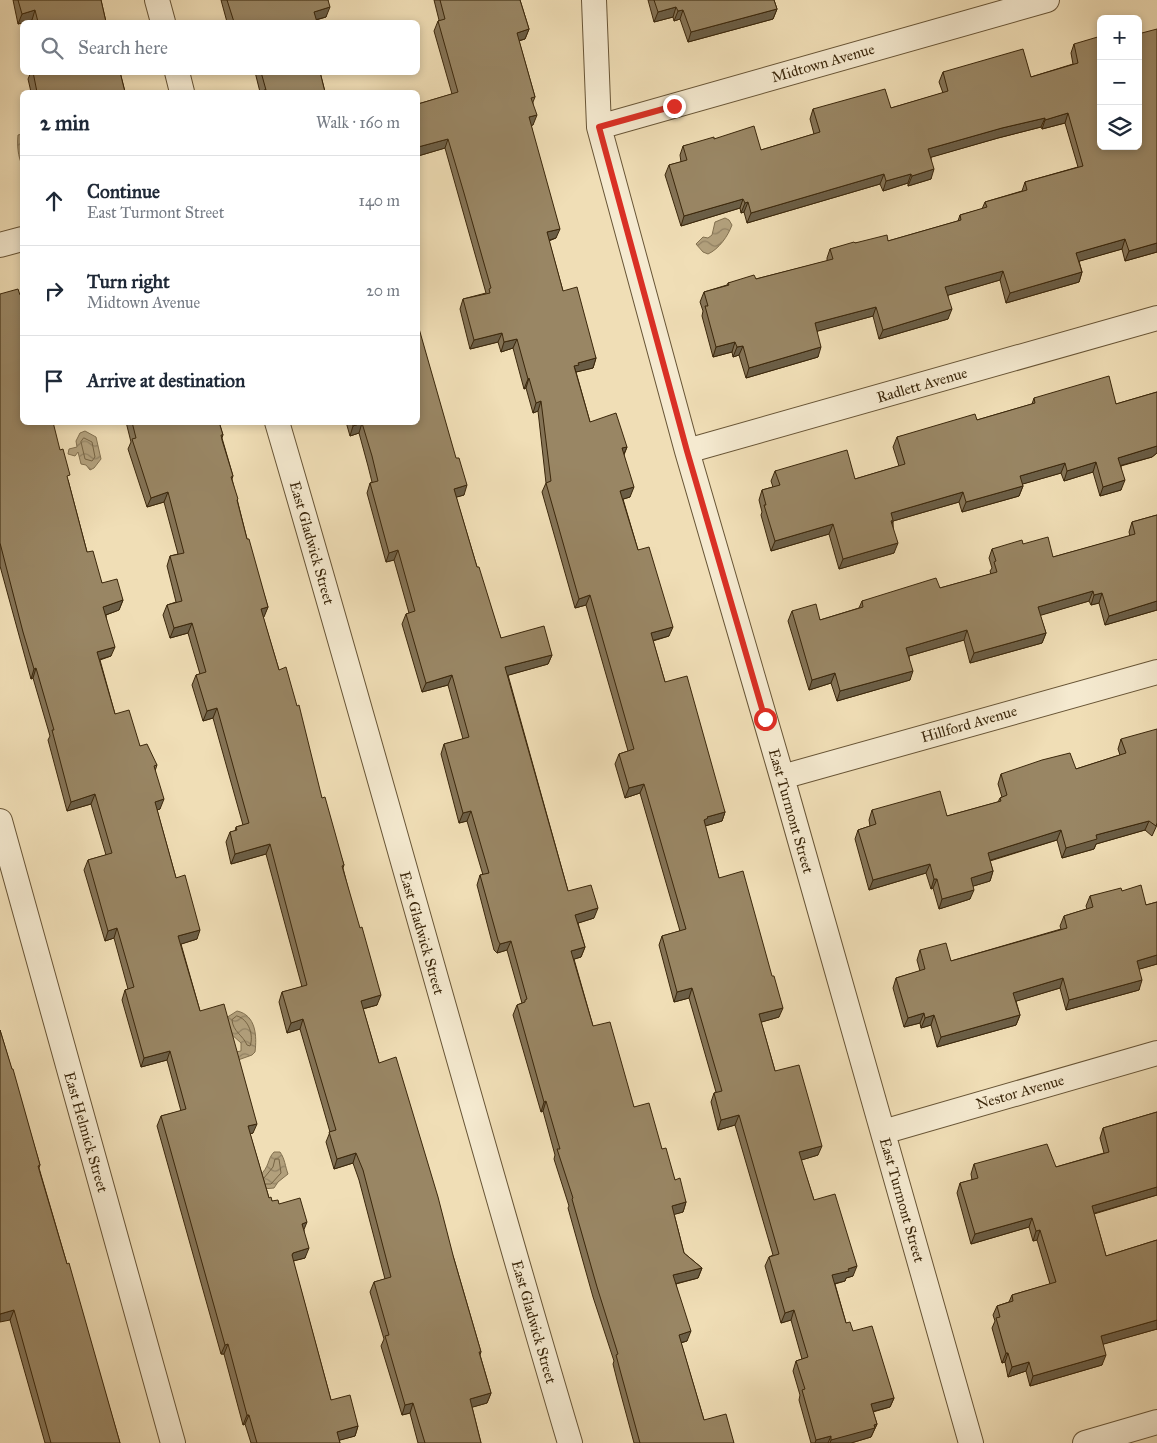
<!DOCTYPE html>
<meta charset="utf-8">
<style>
:root{--surface:#fff;--page:#f6f6f7;--text:#1f2937;--muted:#747a83;--line:#e0e1e3}
body{margin:0;font-family:"IM FELL Great Primer",serif;background:var(--page);color:var(--text)}
.controls{position:absolute;right:15px;top:15px;display:grid;overflow:hidden;border-radius:8px;box-shadow:0 2px 8px #0003}
.controls button{width:45px;height:45px;display:grid;place-items:center;padding:0;border:0;border-bottom:1px solid var(--line);background:var(--surface);color:var(--text);font:25px sans-serif}
.stop{position:absolute;width:15px;height:15px;margin:-11px;border:4px solid #d93025;border-radius:50%;background:#fff}
.stop.end{background:#d93025;border-color:#fff;box-shadow:0 1px 5px #0008}
.list{margin:0;padding:0;list-style:none}
h2{display:flex;justify-content:space-between;align-items:center;height:65px;margin:0;padding:0 20px;font-size:21px}
h2 small{font-size:16px;font-weight:400;color:var(--muted)}
.list li{display:grid;grid-template-columns:32px 1fr auto;gap:15px;align-items:center;box-sizing:border-box;height:90px;padding:0 20px;border-top:1px solid var(--line)}
.list b{display:block;font-size:19px;white-space:nowrap}
.list p{margin:0;font-size:16px;white-space:nowrap;color:var(--muted)}
.list em{font-size:16px;font-style:normal;color:var(--muted)}
.icon{flex:none;width:28px;height:28px;fill:none;stroke:currentColor;stroke-width:2;stroke-linecap:round;stroke-linejoin:round}
.map{position:relative;flex:none;width:1157px;height:1443px;overflow:hidden}
.search{position:absolute;background:var(--surface);box-shadow:0 2px 8px #0003;left:20px;top:20px;width:400px;height:55px;display:flex;align-items:center;gap:12px;box-sizing:border-box;padding:0 18px;border-radius:8px;color:var(--muted);font-size:19px}
.panel{position:absolute;background:var(--surface);box-shadow:0 2px 8px #0003;left:20px;top:90px;width:400px;height:335px;border-radius:8px}
.map>svg:first-child{display:block}
.water{fill:url(#water-waves);stroke:#82704f}
.lines{fill:none;stroke-linecap:round;stroke-linejoin:round}
.shore{stroke:#766444;stroke-width:1}
.street-casing{stroke:#685536;stroke-width:26}
.street{stroke:#f5ead0;stroke-width:24}
.wall{fill:#847356;stroke:#3b270b}
.shaded-wall{fill:#6b5e46;stroke:#3b270b}
.building{fill:#998664;stroke:#3b270b}
.route{stroke:#d93025;stroke-width:6}
.labels{text-anchor:middle;dominant-baseline:central;stroke-width:4;stroke-linejoin:round;paint-order:stroke}
.street-label{font-size:15px;fill:#3b270b;stroke:#f5ead0}
</style>
<div class="map">
<svg width="1157" height="1443" viewBox="0 0 1157 1443">
<defs>
<pattern id="water-waves" width="16" height="10" patternUnits="userSpaceOnUse" patternTransform="scale(1.25)"><rect width="16" height="10" fill="#b2a07c"/><path d="M0 5q4-4 8 0t8 0" fill="none" stroke="#928264"/></pattern>
</defs>
<rect width="100%" height="100%" fill="#f0deb6"/>
<filter id="stains"><feTurbulence type="fractalNoise" baseFrequency=".004" numOctaves="4"/><feColorMatrix values="0 0 0 0 .2 0 0 0 0 .09 0 0 0 0 .02 0 0 0 .5 -.17"/></filter>
<radialGradient id="worn" r=".72"><stop offset=".6" stop-color="#630" stop-opacity="0"/><stop offset="1" stop-color="#630" stop-opacity=".3"/></radialGradient>
<path class="water" d="M22,134V165C18,156 17,146 18,135Z
M725,218L729,220L732,225C728,236 719,249 708,254L703,252L696,244L703,237L708,238L712,235L715,222Z
M85,431L96,437L101,459L94,468L90,470L86,465L81,464L78,452L75,456L68,454L69,449L77,447L76,441L80,433Z
M237,1011C256,1015 257,1036 255,1052L252,1055L238,1060L236,1052L241,1051V1043L230,1033L226,1018Z
M274,1152H280C285,1159 285,1166 288,1174L278,1182L274,1188L263,1189L259,1176C270,1167 267,1159 274,1152Z"/>
<g class="lines">
<path class="shore" d="M84,438L92,442L95,457L92,461L85,459L81,442Z
M237,1016C249,1019 254,1036 250,1046L247,1045C243,1035 233,1032 232,1020Z
M264,1178L273,1167L275,1159H279L281,1173L271,1184H266"/>
<g class="street-casing">
<path id="street" d="M157,0L163,22
M594,0L599,127L687,451L782,777L971,1443
M177,72L182,92
M599,127L1047,0
M0,245L22,239
M277,422C377,762 469,1104 570,1443
M687,451L1157,318
M782,777L1157,672
M0,821L173,1443
M883,1132L1157,1053
M1085,1443L1157,1422"/>
</g>
<use href="#street" class="street"/>
</g>
<path class="wall" d="M13,0H101L106,22H32V20L18,24Z
M221,0H328L326,17L316,20L317,22H227Z
M434,0H520L529,29L525,39L519,41L535,97L533,102V125H531L556,238L549,241L563,291L596,358L593,368L576,372L590,422L627,447L624,455L630,497L623,499L638,550L669,636L653,641L665,682L725,812L722,821L705,826L719,878L779,1017L761,1022L775,1071L818,1155L801,1160L814,1200L853,1276L846,1278L845,1281L835,1284L846,1323L853,1331L894,1398L890,1407L873,1412L877,1424L871,1437L851,1443H811L799,1400L800,1395L793,1371L796,1361L802,1359L791,1320L781,1323L765,1266L769,1257L773,1255L735,1125L718,1130L711,1102L714,1093L716,1092L689,998L674,1002L659,945L662,936L680,931L640,793L625,798L615,764L619,754L628,751L586,605L575,608L542,492L546,483L538,411L533,413L526,388L524,389L513,348L501,352L498,342L470,349L460,309L463,299L486,293L445,148L418,156V104L452,94L434,31L438,21L439,20Z
M648,0H774L777,9L773,19L688,42L680,19L674,21L673,17L654,22Z
M1074,44L1157,252L1125,261L1122,249L1079,261L1082,272L1079,282L1006,303L1000,280L948,295V319L879,339L873,316L817,331L818,357L746,378L739,355L733,357L732,352L713,357L702,316L703,311L700,302L704,292L727,285L728,283L756,279L827,261V258L830,249L855,243L888,241L958,221L960,215L982,209L985,202L1022,191L1025,182L1078,167L1065,123L1042,129L1041,127L998,138L931,157V179L908,186V183L883,191L880,184L747,223L744,212L741,213L740,208L681,226L665,175L669,165L681,162L680,155L683,146L714,139L761,150L814,134L810,119L813,109L891,108L943,93L939,82L943,72L1031,77L1073,64L1071,53Z
M31,72H120L125,92H31L28,79Z
M255,72H320L325,92H260Z
M0,294L22,422L68,480L87,552L102,583L123,600L119,610L106,615L111,656L100,660L115,714L140,746L157,765L155,771L160,809L157,810L176,878L197,939L181,944L200,1011L253,1133L250,1134L269,1198L272,1201L279,1204L304,1230L305,1258L293,1261L331,1400L358,1426L355,1436L339,1440L340,1443H251L245,1424L243,1425L224,1354H221L157,1126L161,1116L181,1111L167,1060L141,1067L122,1000L125,990L128,989L114,938L105,941L84,870L88,860L106,855L91,804L67,811L48,740L50,736L33,678L31,679L0,566Z
M1157,392V453L1152,457L1121,466V490L1100,496L1093,472L1064,481L1061,473L1022,484L1023,486L1019,496L962,512L959,502L893,521L894,553L839,569L829,534L771,551L761,515L762,512L759,500L762,490L773,487L771,481L775,471L855,479L899,466L893,447L897,437L977,420L1032,404L1034,398L1116,404Z
M126,422H219L223,435L222,438L233,476L232,479L247,539L268,607L263,617L279,670L344,865L343,868L377,1005L363,1009L379,1063L454,1259L481,1352L480,1355L491,1393L487,1403L472,1407L481,1443H418L410,1413L402,1415L381,1346L384,1339L370,1292L374,1282L385,1279L359,1180L353,1163L334,1169L326,1142L330,1132L300,1029L287,1033L279,1002L282,992L302,987L266,854L231,864L226,842L230,832L235,831L236,827L243,825L213,718L203,721L192,685L196,675L200,674L188,633L170,638L163,615L167,605L176,602L167,566L170,556L178,554L164,502L147,507L128,449L131,442Z
M346,422H418L464,495L456,497L477,567L501,638L552,655L548,664L508,675L568,891L594,918L578,923L585,947L581,957L574,959L593,1026L634,1107L662,1149L675,1180L686,1202L683,1212L674,1214L684,1253L702,1268L698,1278L676,1284L687,1341L681,1343L704,1420L734,1443H634L617,1380L613,1364L614,1361L593,1297L568,1208L569,1206L554,1159L555,1155L543,1111L541,1112L513,1015L517,1005L522,1003L507,950L497,953L494,950L477,885L480,875H483L467,821L459,823L441,754L444,744L463,739L448,685L422,692L402,624L406,614L409,613L394,560L386,562L367,493L370,483L372,482L368,466L359,433L350,436Z
M1157,515V610L1105,625L1099,603L1091,605L1089,601L1040,615L1046,633L1042,643L970,663L964,640L909,656L910,680L837,701L831,683L809,690L788,621L792,611L820,620L859,608L862,601L940,588L991,574L990,571L992,568L989,558L992,549L1023,544L1053,557L1130,536L1129,532L1132,522Z
M1121,739L1157,825L1152,836L1145,830L1096,844L1094,849L1062,858L1057,840L990,861L993,871L990,881L973,886L970,899L939,909L933,888L931,889L926,873L869,890L855,839L858,830L870,826L869,820L872,810L947,816L998,802L1000,798L1002,797L998,784L1001,774L1076,769L1120,755L1118,749Z
M1122,891L1146,905L1157,902V964L1139,969V990L1066,1010L1060,988L1016,1001L1020,1015L1016,1025L937,1047L931,1025L921,1028L920,1023L904,1027L893,988L896,978L920,971L917,960L920,950L951,961L1061,929L1060,926L1064,916L1087,909L1086,906L1090,896Z
M0,1030L40,1165L39,1168L67,1264L120,1443H45L10,1320Z
M1157,1112V1195L1094,1214L1106,1256L1157,1240V1330V1329L1103,1344L1102,1365L1030,1386L1026,1371L1008,1377L1005,1362L1002,1363L992,1328L995,1321L993,1315L997,1306L1009,1302L1012,1295L1050,1284L1037,1240L1033,1241L1029,1227L971,1244L957,1193L960,1183L972,1180L971,1174L974,1164L1056,1167L1104,1153L1100,1138L1103,1128Z"/>
<path class="shaded-wall" d="M330,7L326,17L311,21L314,12Z
M676,7L673,17L654,22L658,12Z
M777,9L773,19L688,42L691,32Z
M35,10L32,20L18,24L22,14Z
M683,10L680,19L674,21L678,11Z
M529,29L525,39L513,42L517,33Z
M1068,113L1065,123L1042,129L1045,120Z
M537,115L533,125L525,127L529,117Z
M1045,118L1041,127L998,138L925,159L928,149L1002,128Z
M448,139L445,148L418,156V147Z
M934,169L931,179L908,186L912,176Z
M884,174L880,184L747,223L751,213Z
M911,174L908,183L883,191L886,181Z
M743,199L740,208L681,226L684,216Z
M748,202L744,212L741,213L745,203Z
M560,229L556,238L543,242L547,232Z
M1125,239L1122,249L1073,263L1076,253Z
M1157,243V252L1125,261L1129,251Z
M1003,271L1000,280L942,297L945,287Z
M1082,272L1079,282L1006,303L1010,293Z
M876,307L873,316L811,333L815,323Z
M952,309L948,319L879,339L883,330Z
M502,333L498,342L470,349L474,340Z
M517,339L513,348L501,352L504,342Z
M735,342L732,352L713,357L716,347Z
M743,346L739,355L733,357L737,347Z
M821,347L818,357L746,378L749,368Z
M596,358L593,368L576,372L574,366L578,363Z
M529,378L526,388L524,389L528,379Z
M541,401L538,411L533,413L536,403Z
M362,423L359,433L350,436L353,426Z
M1157,446V453L1152,457L1115,467L1118,458Z
M627,447L623,456L622,448Z
M1096,462L1093,472L1064,481L1067,471Z
M1065,463L1061,473L1016,486L1020,476Z
M1125,480L1121,490L1100,496L1103,487Z
M467,485L464,495L450,499L454,489Z
M1023,486L1019,496L962,512L966,502Z
M634,487L630,497L617,501L620,491Z
M168,492L164,502L147,507L151,498Z
M963,492L959,502L893,521L890,529L891,513Z
M833,524L829,534L771,551L775,541Z
M898,543L894,553L839,569L843,559Z
M398,550L394,560L386,562L389,553Z
M1093,591L1089,601L1035,617L1038,607Z
M1102,593L1099,603L1091,605L1094,595Z
M590,595L586,605L575,608L579,599Z
M123,600L119,610L100,617L103,607Z
M1157,601V610L1105,625L1109,616Z
M268,607L264,617L258,619L261,609Z
M192,623L188,633L170,638L174,628Z
M673,627L669,636L647,642L651,633Z
M967,630L964,640L902,658L906,648Z
M1046,633L1042,643L970,663L974,653Z
M115,647L111,656L94,661L97,652Z
M552,655L548,664L502,677L505,667Z
M36,668L33,678L31,679L34,669Z
M913,671L910,680L837,701L840,691Z
M835,673L831,683L809,690L812,680Z
M452,675L448,685L422,692L426,683Z
M217,708L213,718L203,721L207,711Z
M644,784L640,793L625,798L629,788Z
M95,794L91,804L67,811L71,802Z
M164,799L160,809L151,812L155,802Z
M471,811L467,821L459,823L463,813Z
M725,812L722,821L705,826L704,820L707,817Z
M1149,821L1145,830L1096,844L1094,849L1062,858L1066,848L1096,835Z
M1061,830L1057,840L984,862L988,853Z
M270,844L266,854L231,864L235,854Z
M930,864L926,873L869,890L873,880Z
M993,871L990,881L967,888L971,878Z
M934,879H937L933,888L931,889Z
M974,890L970,899L939,909L942,899Z
M598,908L594,918L572,925L575,915Z
M117,928L114,938L105,941L108,931Z
M200,930L197,939L175,946L178,936Z
M511,941L507,950L497,953L500,944Z
M585,947L581,957L568,961L571,951Z
M1157,955V964L1133,971L1137,961Z
M1063,978L1060,988L1010,1003L1013,993Z
M1142,980L1139,990L1066,1010L1069,1000Z
M692,988L689,998L674,1002L677,992Z
M381,995L377,1005L358,1010L361,1001Z
M783,1008L779,1017L755,1024L759,1014Z
M924,1013L920,1023L904,1027L908,1018Z
M934,1015L931,1025L921,1028L925,1018Z
M1020,1015L1016,1025L937,1047L941,1037Z
M303,1019L300,1029L287,1033L291,1023Z
M170,1051L167,1060L141,1067L144,1058Z
M546,1101L543,1111L541,1112L544,1102Z
M739,1115L735,1125L718,1130L721,1120Z
M257,1124L253,1133L244,1136L248,1126Z
M822,1146L818,1155L795,1162L799,1152Z
M356,1153L353,1163L334,1169L337,1159Z
M1157,1187V1195L1088,1215L1092,1206Z
M686,1202L683,1212L669,1216L672,1206Z
M1032,1218L1029,1227L971,1244L975,1234Z
M307,1222L303,1232L302,1224Z
M1040,1230L1037,1240L1033,1241L1036,1231Z
M309,1248L305,1258L289,1262L293,1253Z
M857,1266L853,1276L846,1278L845,1281L829,1285L832,1275Z
M702,1268L698,1278L670,1285L673,1275Z
M14,1310L10,1320L0,1322V1314Z
M794,1310L791,1320L781,1323L785,1313Z
M1157,1320V1329L1097,1346L1101,1336Z
M691,1331L687,1341L675,1344L679,1335Z
M228,1344L224,1354H221L225,1345Z
M1006,1353H1008L1005,1362L1002,1363Z
M1106,1355L1102,1365L1030,1386L1033,1376Z
M1029,1362L1026,1371L1008,1377L1012,1367Z
M491,1393L487,1403L466,1409L470,1399Z
M894,1398L890,1407L867,1413L871,1404Z
M413,1403L410,1413L402,1415L405,1405Z
M247,1415H249L245,1424L243,1425Z
M877,1424L871,1437L851,1443H830L831,1440Z
M358,1426L355,1436L333,1442L337,1432Z
M831,1436L828,1443H815L816,1440Z"/>
<path class="building" d="M18,0H101L106,22H38L35,10L22,14Z
M227,0H328L330,7L314,12L317,22H234Z
M440,0H520L529,29L517,33L535,97L531,98L537,115L529,117L560,229L547,232L563,291L577,287L596,358L578,363L579,365L574,366L590,422L616,413L627,447L622,448L634,487L620,491L638,550L649,547L673,627L651,633L665,682L687,676L725,812L707,817L708,818L704,820L719,878L743,871L772,976H774L783,1008L759,1014L775,1071L799,1065L822,1146L799,1152L814,1200L835,1194L857,1266L848,1269L849,1271L832,1275L846,1323L850,1322L853,1331L872,1326L894,1398L871,1404L877,1424L874,1425L875,1428L831,1440V1436L816,1440L802,1390L805,1389L796,1361L808,1357L794,1310L785,1313L769,1257L779,1254L739,1115L721,1120L714,1093L722,1091L692,988L677,992L662,936L686,929L644,784L629,788L619,754L634,749L590,595L579,599L546,483L551,481L541,401L536,403L529,378L528,379L517,339L504,342L502,333L474,340L463,299L490,293L489,289L491,288L464,193L448,139L418,147V104L458,92L438,21L445,19Z
M654,0H774L777,9L691,32L683,10L678,11L676,7L658,12Z
M1157,29V243L1129,251L1125,239L1076,253L1082,272L1010,293L1003,271L945,287L952,309L883,330L876,307L815,323L821,347L749,368L743,346L737,347L735,342L716,347L705,306H708L704,292L729,285L728,283L754,275L756,279L833,259L830,249L854,242L855,243L887,235L888,241L961,220L960,215L987,207L985,202L1027,190L1025,182L1083,166L1068,113L1045,120V118L1002,128L928,149L934,169L912,176L911,174L886,181L884,174L751,213L748,202L745,203L743,199L684,216L669,165L687,160L683,146L714,137V139L754,126L761,150L820,132L813,109L885,89L891,108L948,91L943,72L1023,49L1031,77L1078,63L1074,44L1101,36V146H1138V34Z
M33,72H120L125,92H37Z
M261,72H320L325,92H264V90H266Z
M18,289L20,295H22V422H53L60,450L63,449L70,475L67,476L87,552L93,551L102,583L117,579L123,600L103,607L115,647L97,652L115,714L129,710L140,746L147,744L157,765L154,766L164,799L155,802L176,878L185,875L200,930L178,936L200,1011L224,1004L257,1124L248,1126L269,1198L271,1197L272,1201L278,1200L279,1204L300,1198L307,1222L302,1224L309,1248L293,1253L292,1255L331,1400L350,1395L358,1426L337,1432L340,1443H257L249,1415H247L228,1344L225,1345L161,1116L186,1109L170,1051L144,1058L125,990L134,987L117,928L108,931L88,860L112,853L95,794L71,802L52,730H54L36,668L34,669L23,632L0,543V294Z
M418,325L456,458H459L467,485L454,489L477,567H479L501,638L544,626L552,655L505,667L568,891L591,885L598,908L575,915L585,947L571,951L593,1026L610,1022L634,1107L649,1103L662,1149L666,1148L675,1180L680,1178L686,1202L672,1206L684,1253L702,1268L673,1275L691,1331L679,1335L704,1420L726,1414L734,1443H640L620,1370L616,1355L618,1354L597,1287L572,1199L573,1198L557,1149H560L546,1101L544,1102L517,1005L525,1002V1000L527,999L511,941L500,944L498,940L480,875L489,873L471,811L463,813L444,744L469,737L452,675L426,683L406,614L415,611L398,550L389,553L370,483L378,481L372,456L362,423L353,426L352,422H418Z
M1109,376L1116,404L1157,392V446L1118,458L1125,480L1103,487L1096,462L1067,471L1065,463L1020,476L1023,486L966,502L963,492L891,513L893,520L891,521L898,543L843,559L833,524L775,541L764,505H766L762,490L780,485L775,471L847,450L855,479L905,464L897,437L975,414L977,420L1035,403L1034,398Z
M132,422H219L223,435H221L222,440L233,476L231,477L238,499L237,500L247,539H249L268,607L261,609L279,670L286,667L297,706L299,705L322,798L325,797L344,865L342,866L360,928L362,927L381,995L361,1001L379,1063L396,1057L438,1197L454,1259L481,1352H479L491,1393L470,1399L481,1443H425L413,1403L405,1405L385,1336L389,1335L374,1282L391,1277L363,1170L356,1153L337,1159L329,1132L336,1130L303,1019L291,1023L282,992L307,985L270,844L235,854L230,832L237,830L236,827L249,823L217,708L207,711L196,675L206,672L192,623L174,628L167,605L182,601L170,556L184,553L168,492L151,498L132,439L136,438Z
M1157,515V601L1109,616L1102,593L1094,595L1093,591L1038,607L1046,633L974,653L967,630L906,648L913,671L840,691L835,673L812,680L792,611L816,604L820,620L863,607L862,601L936,578L940,588L997,572L994,562L996,561L992,549L1022,540L1023,544L1048,537L1053,557L1135,534L1132,522Z
M1157,729V823L1156,826L1149,821L1096,835L1097,839L1066,848L1061,830L988,853L993,871L971,878L974,890L942,899L937,879H934L930,864L873,880L858,830L876,824L872,810L940,791L947,816L1001,801L1000,798L1007,795L1001,774L1042,760L1070,753L1076,769L1126,753L1121,739Z
M1141,885L1146,905L1157,902V955L1137,961L1142,980L1069,1000L1063,978L1013,993L1020,1015L941,1037L934,1015L925,1018L924,1013L908,1018L896,978L925,969L920,950L946,943L951,961L1067,928L1064,916L1093,907L1090,896L1121,888L1122,891Z
M0,1030L12,1069H13L40,1165L38,1166L67,1264L69,1263L120,1443H51L14,1310L0,1314Z
M1157,1112V1187L1092,1206L1106,1256L1157,1240V1320L1101,1336L1106,1355L1033,1376L1029,1362L1012,1367L1008,1353H1006L996,1318L1000,1317L997,1306L1013,1301L1012,1295L1056,1282L1040,1230L1036,1231L1032,1218L975,1234L960,1183L978,1178L974,1164L1047,1144L1056,1167L1109,1152L1103,1128Z"/>
<g class="lines">
<path class="route" d="M674,106L599,127L687,451L765,719"/>
</g>
<g class="labels">
<g class="street-label">
<text transform="translate(823 63) rotate(-16)">Midtown Avenue</text>
<text transform="translate(922 385) rotate(-16)">Radlett Avenue</text>
<text transform="translate(312 543) rotate(74)">East Gladwick Street</text>
<text transform="translate(969 724) rotate(-16)">Hillford Avenue</text>
<text transform="translate(791 811) rotate(74)">East Turmont Street</text>
<text transform="translate(422 933) rotate(74)">East Gladwick Street</text>
<text transform="translate(1020 1092) rotate(-16)">Nestor Avenue</text>
<text transform="translate(86 1132) rotate(74)">East Helmick Street</text>
<text transform="translate(902 1200) rotate(74)">East Turmont Street</text>
<text transform="translate(534 1322) rotate(74)">East Gladwick Street</text>
</g>
</g>
<rect width="100%" height="100%" filter="url(#stains)"/>
<rect width="100%" height="100%" fill="url(#worn)"/>
</svg>
<div class="controls">
<button>+</button>
<button>−</button>
<button><svg class="icon" aria-label="layers" viewBox="0 0 24 24"><path d="M12 4l9 5-9 5-9-5zM3 14l9 5 9-5"/></svg></button>
</div>
<div class="stop" style="left:765px;top:719px"></div>
<div class="stop end" style="left:674px;top:106px"></div>
<div class="search"><svg class="icon" aria-label="search" viewBox="0 0 24 24"><circle cx="10" cy="10" r="6"/><path d="M15 15l6 6"/></svg>Search here</div>
<section class="panel">
<h2>2 min<small>Walk · 160 m</small></h2>
<ul class="list">
<li><svg class="icon" aria-label="ahead" viewBox="0 0 24 24"><path d="M12 20V5M6 11l6-6 6 6"/></svg><div><b>Continue</b><p>East Turmont Street</p></div><em>140 m</em></li>
<li><svg class="icon" aria-label="right" viewBox="0 0 24 24"><path d="M7 20v-9h11M14 6l5 5-5 5"/></svg><div><b>Turn right</b><p>Midtown Avenue</p></div><em>20 m</em></li>
<li><svg class="icon" aria-label="arrive" viewBox="0 0 24 24"><path d="M6 21V4h12l-3 4 3 4H6"/></svg><div><b>Arrive at destination</b></div></li>
</ul>
</section>
</div>
